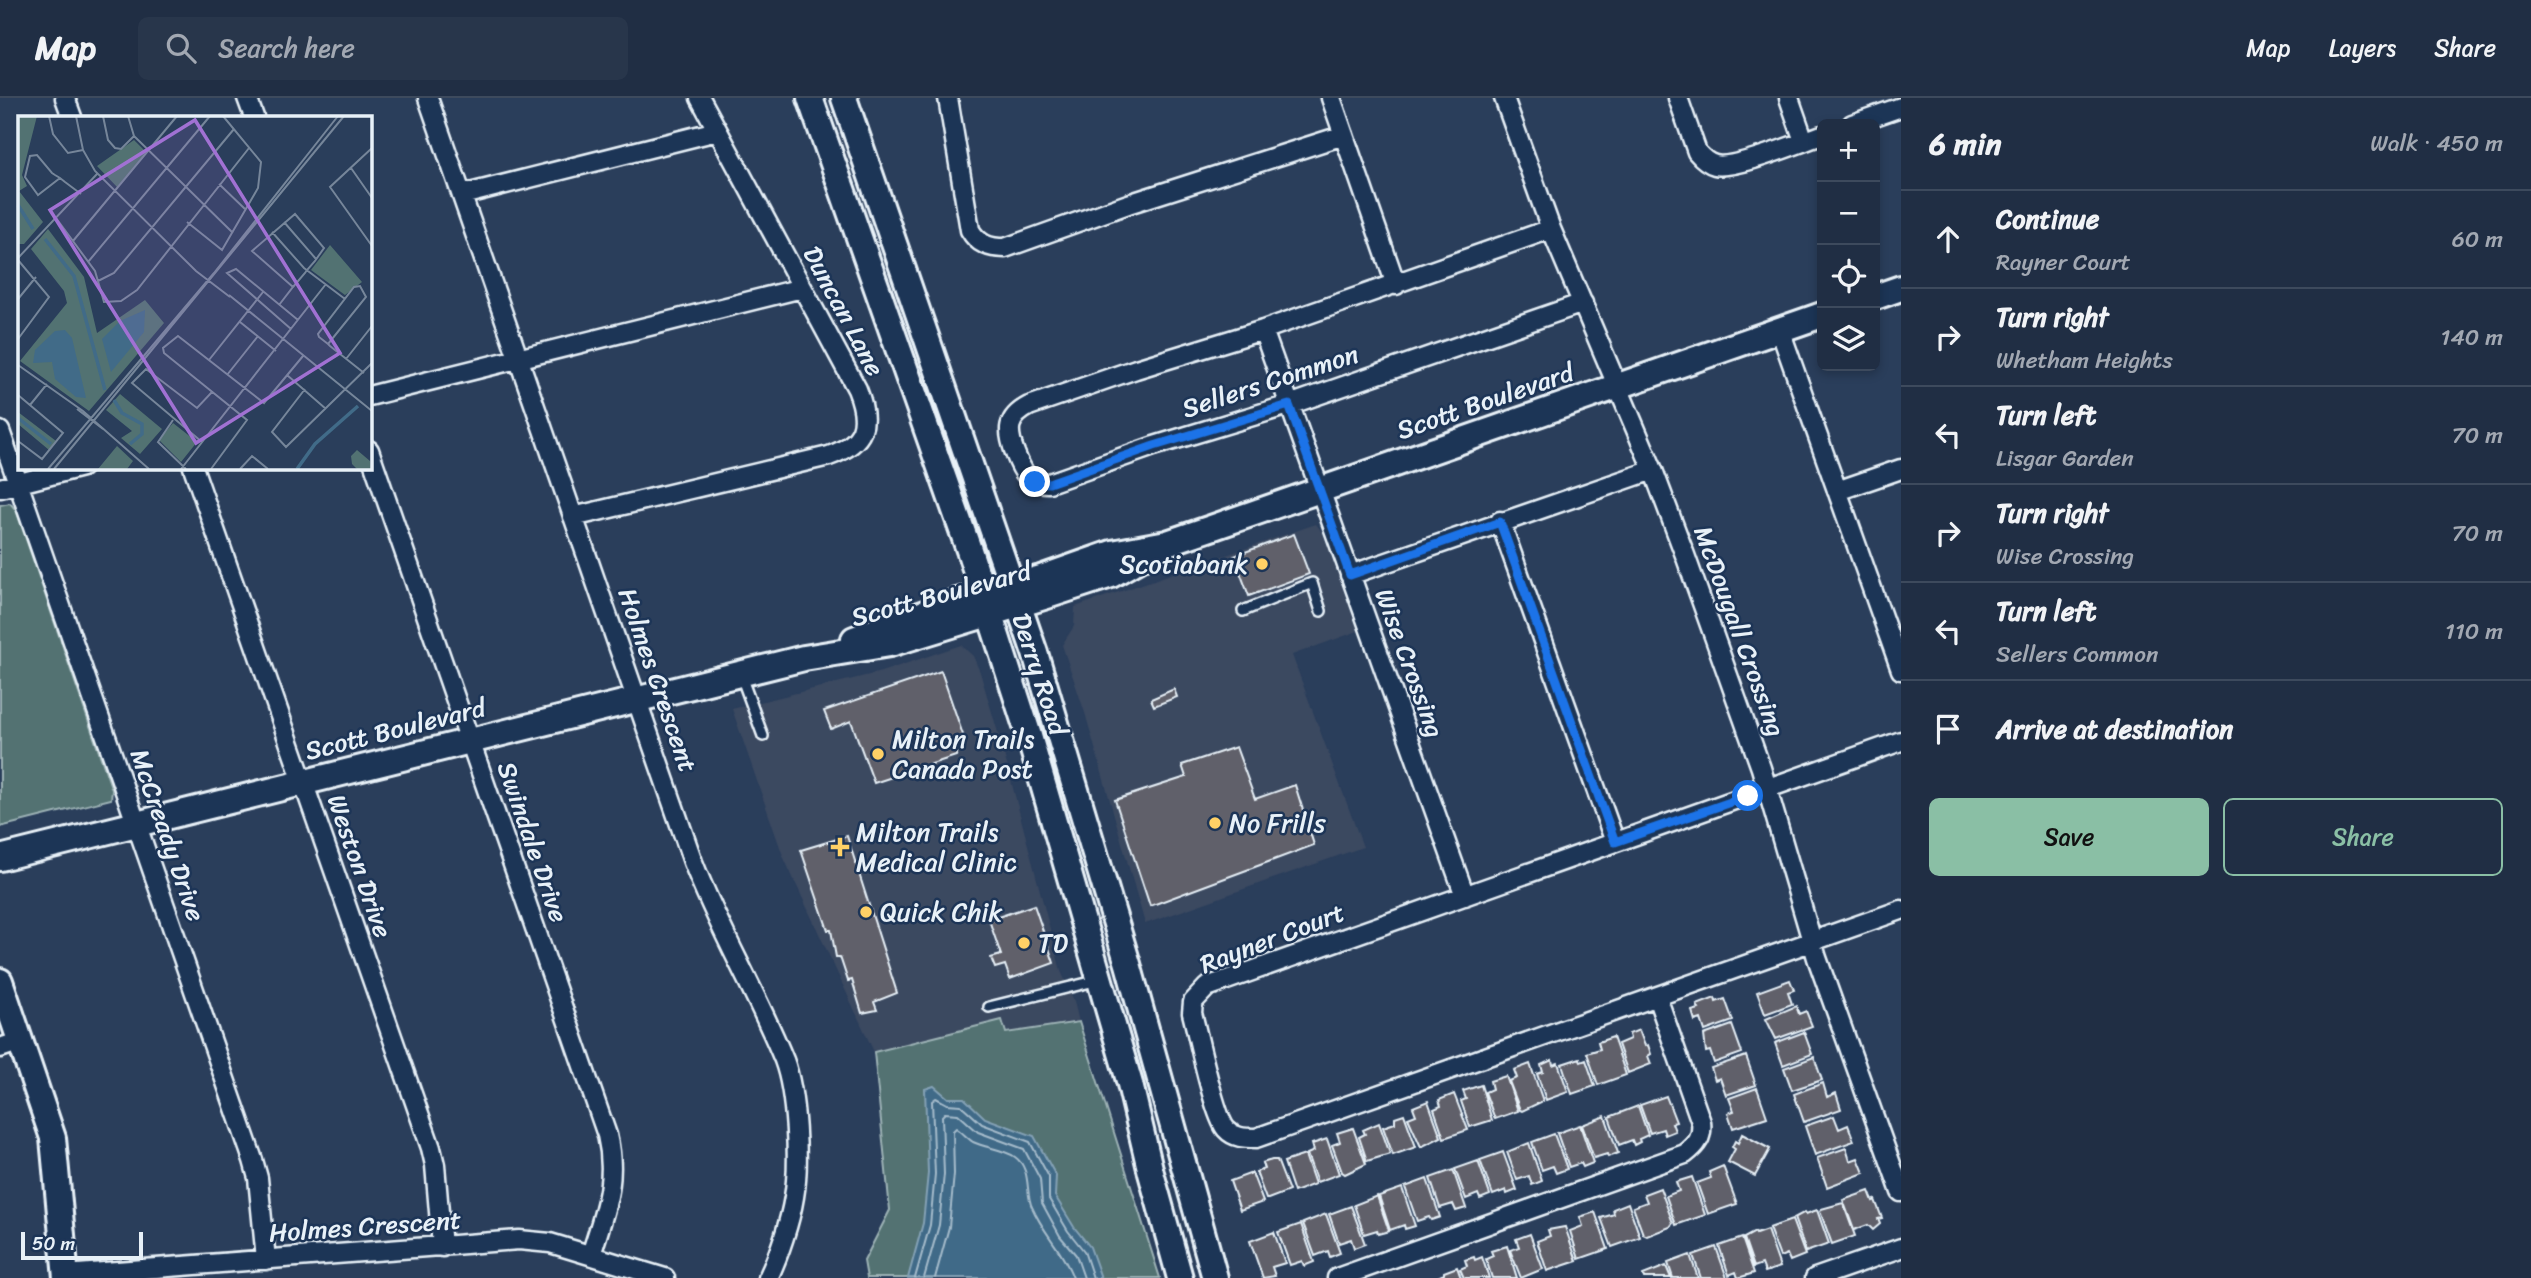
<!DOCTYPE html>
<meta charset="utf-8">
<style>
:root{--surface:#202e44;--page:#28364b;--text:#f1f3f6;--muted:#a2a8b2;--line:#3d4a5d;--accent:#8abfa5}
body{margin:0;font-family:Sriracha,sans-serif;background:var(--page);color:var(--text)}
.controls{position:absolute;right:21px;top:21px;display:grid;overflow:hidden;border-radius:10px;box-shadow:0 4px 10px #0003}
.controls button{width:63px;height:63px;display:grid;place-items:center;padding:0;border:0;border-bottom:2px solid var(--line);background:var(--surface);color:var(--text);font:35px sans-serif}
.scale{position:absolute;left:21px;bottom:18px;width:122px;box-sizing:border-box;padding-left:7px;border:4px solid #e8f1f8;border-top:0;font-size:19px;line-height:24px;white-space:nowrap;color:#e8f1f8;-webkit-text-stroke:5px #1d3557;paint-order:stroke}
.stop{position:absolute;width:21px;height:21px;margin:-16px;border:5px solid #1a73e8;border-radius:50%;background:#fff}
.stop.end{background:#1a73e8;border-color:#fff;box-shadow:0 2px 7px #0008}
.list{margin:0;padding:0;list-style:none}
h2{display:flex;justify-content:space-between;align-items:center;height:91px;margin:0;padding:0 28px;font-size:30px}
h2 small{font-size:23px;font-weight:400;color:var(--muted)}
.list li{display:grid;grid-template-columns:46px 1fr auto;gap:21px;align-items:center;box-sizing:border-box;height:98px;padding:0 28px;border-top:2px solid var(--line)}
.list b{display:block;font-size:26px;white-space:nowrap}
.list p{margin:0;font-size:23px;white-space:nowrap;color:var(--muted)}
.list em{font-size:23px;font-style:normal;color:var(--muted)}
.actions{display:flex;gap:14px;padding:21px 28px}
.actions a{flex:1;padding:16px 0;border:2px solid var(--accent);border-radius:10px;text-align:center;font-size:24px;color:var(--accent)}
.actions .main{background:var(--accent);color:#111}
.icon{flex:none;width:38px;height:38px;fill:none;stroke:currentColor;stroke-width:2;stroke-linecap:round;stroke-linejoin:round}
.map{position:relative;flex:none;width:1901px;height:1180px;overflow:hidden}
header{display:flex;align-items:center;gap:42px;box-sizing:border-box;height:98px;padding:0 35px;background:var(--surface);border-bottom:2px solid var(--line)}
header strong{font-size:33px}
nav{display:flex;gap:38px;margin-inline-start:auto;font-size:24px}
.search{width:490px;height:63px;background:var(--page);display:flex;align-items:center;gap:18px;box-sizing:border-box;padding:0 24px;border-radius:10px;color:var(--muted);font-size:26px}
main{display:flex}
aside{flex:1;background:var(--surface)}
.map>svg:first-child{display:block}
.built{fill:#3a4860}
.green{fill:#527272;stroke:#9db2b5;stroke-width:2}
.water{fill:#416b88;stroke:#84a1b5;stroke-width:2}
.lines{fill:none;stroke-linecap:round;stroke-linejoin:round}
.shore{stroke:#a5bbcb;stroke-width:2}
.building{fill:#60606a;stroke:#e8f1f8;stroke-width:2}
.lane-casing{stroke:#e8f1f8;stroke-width:14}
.street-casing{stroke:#e8f1f8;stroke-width:23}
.secondary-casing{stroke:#e8f1f8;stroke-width:30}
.lane{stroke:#1d3557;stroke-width:9}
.street{stroke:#1d3557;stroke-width:18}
.secondary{stroke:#1d3557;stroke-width:24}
.route{stroke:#1a73e8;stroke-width:9}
.poi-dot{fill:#ffd166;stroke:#1d3557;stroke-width:2.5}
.labels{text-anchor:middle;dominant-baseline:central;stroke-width:5;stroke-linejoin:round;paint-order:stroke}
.street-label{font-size:26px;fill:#e8f1f8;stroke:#1d3557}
.poi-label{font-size:26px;fill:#e8f1f8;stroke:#1d3557;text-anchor:start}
.inset-river{fill:none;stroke:#416b88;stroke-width:3.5}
.inset-road{fill:none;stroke:#76869a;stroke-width:2}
.view{fill:#a171d3;fill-opacity:0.15;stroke:#a171d3;stroke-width:3.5}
.inset-edge{fill:none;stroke:#e8f1f8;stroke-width:3.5}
</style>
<header>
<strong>Map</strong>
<div class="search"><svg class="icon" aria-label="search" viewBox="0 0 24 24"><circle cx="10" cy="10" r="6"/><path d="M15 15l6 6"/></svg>Search here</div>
<nav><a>Map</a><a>Layers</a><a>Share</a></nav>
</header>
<main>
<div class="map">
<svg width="1901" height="1180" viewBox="0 0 1901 1180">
<rect width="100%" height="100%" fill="#2a3e5b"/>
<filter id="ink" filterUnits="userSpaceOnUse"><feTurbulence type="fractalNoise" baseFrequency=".0143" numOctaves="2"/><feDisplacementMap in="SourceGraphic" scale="14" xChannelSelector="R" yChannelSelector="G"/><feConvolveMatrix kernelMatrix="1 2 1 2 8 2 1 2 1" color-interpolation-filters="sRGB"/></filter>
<g filter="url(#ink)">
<path class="built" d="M1316,426L1323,435L1358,533L1292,557L1363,749L1145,826L1085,615L1062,547L1074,528L1075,509Z
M961,547L973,558L980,574L1002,648L1061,873L1074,903L1079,924L1006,935L1001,922L874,954L783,758L732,611L881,574Z"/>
<path class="green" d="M10,405L16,412L112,692L111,701L0,729V407Z
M1002,922L1006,935L1079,924L1160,1180H867L864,1163L890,1112L874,954Z"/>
<path class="water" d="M934,988L948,1000H964L985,1020L1034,1038L1056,1078L1055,1098L1074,1129L1090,1149L1101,1180H908L923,1125L928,1075L925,991Z"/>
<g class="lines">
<path class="shore" d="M915,1180L930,1127L935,1076L932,1003L936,1000L947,1006L961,1007L982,1026L1030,1044L1049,1079V1101L1068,1133L1084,1153L1093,1180
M924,1180L939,1127L944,1076L942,1018L945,1015L958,1016L978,1034L1024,1051L1040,1081L1042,1105L1060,1138L1076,1157L1084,1180
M935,1180L949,1129L954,1076L953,1033L956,1030C962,1034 967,1040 973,1044C986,1050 1003,1051 1015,1059C1032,1071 1025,1095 1032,1109C1043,1135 1064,1154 1073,1180"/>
</g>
<path class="building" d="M1294,436L1309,476L1249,498L1234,458Z
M941,573L963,637L956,658L874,685L851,623L831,631L824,613Z
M1174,591L1177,599L1154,608L1151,601Z
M1236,649L1255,701L1295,687L1314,747L1150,808L1115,702L1186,679L1182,667Z
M847,738L897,895L874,904L877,912L862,915L852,882L848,883L840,859H836L831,832H828L801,752Z
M1034,807L1054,865L1010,881L1005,867L995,870L991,860L1001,857L989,822Z
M1790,882L1794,892L1788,894L1792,906L1765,916L1757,894Z
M1715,900L1716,904L1725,901L1733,923L1705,933L1701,921L1695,923L1692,913L1699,911L1697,907Z
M1796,908L1799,916L1806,913L1812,928L1776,941L1766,921Z
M1732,927L1742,955L1714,965L1710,953L1706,954L1704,937Z
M1639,932L1645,948L1648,947L1651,956L1648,958L1651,966L1628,975L1618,946L1630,941L1629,936Z
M1804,934L1812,956L1783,967L1775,945Z
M1613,939L1626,977L1598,987L1587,955L1600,951L1598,944Z
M1746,958L1756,987L1726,997L1720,980L1715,982L1711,970Z
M1814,959L1822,982L1792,992L1784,970Z
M1580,960L1581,964L1586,962L1595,988L1572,996L1562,966Z
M1552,962L1553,967L1558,965L1568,994L1546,1002L1537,976L1543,974L1541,967Z
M1530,966L1543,1003L1522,1013L1520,1012L1509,983L1517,980L1514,972Z
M1506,978L1518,1013L1495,1021L1485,994L1492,991L1490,983Z
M1823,985L1827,999L1836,995L1841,1011L1804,1024L1794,996Z
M1481,987L1492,1022L1470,1029L1461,1003L1466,1001L1463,993Z
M1757,990L1767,1019L1733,1030L1728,1015L1734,1013L1729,1000Z
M1454,996L1468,1032L1444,1040L1434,1011L1441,1008L1439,1002Z
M1666,998L1676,1024L1672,1025L1675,1033L1665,1037L1663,1031L1650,1035L1640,1007Z
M1428,1003L1441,1039L1421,1049L1408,1020L1416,1017L1413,1009Z
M1638,1008L1648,1037L1639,1041L1640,1044L1634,1047L1632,1042L1619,1047L1609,1019Z
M1404,1016L1416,1049L1393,1057L1383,1029L1395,1025V1019Z
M1605,1018L1618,1055L1608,1059L1607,1056L1594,1060L1582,1027Z
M1834,1018L1839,1031L1848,1027L1854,1043L1815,1057L1805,1028Z
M1379,1025L1390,1056L1367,1063L1359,1039L1365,1036L1363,1032Z
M1580,1027L1593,1065L1583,1069L1581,1065L1569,1069L1557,1035Z
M1353,1030L1366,1066L1345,1076L1342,1074L1332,1047L1340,1044L1337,1035Z
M1554,1036L1567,1071L1556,1075L1553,1068L1542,1072L1532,1044Z
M1742,1036L1770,1051L1755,1078L1728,1064L1735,1051L1732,1049L1735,1043L1738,1045Z
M1327,1041L1339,1076L1317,1084L1307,1056L1314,1053L1312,1046Z
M1529,1045L1542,1083L1532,1087L1529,1078L1517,1082L1507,1054Z
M1846,1050L1850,1063L1858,1060L1864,1075L1827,1089L1817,1060Z
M1503,1054L1517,1092L1507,1096L1506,1092L1493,1097L1480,1062Z
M1305,1057L1315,1086L1294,1094L1284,1064Z
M1272,1062H1277L1289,1093L1268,1101H1266L1256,1074L1264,1071L1262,1065Z
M1478,1063L1490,1097L1480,1101L1478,1096L1466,1101L1455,1071Z
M1723,1068L1737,1106L1708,1116L1697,1085L1711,1080L1709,1074Z
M1453,1072L1466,1110L1456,1113L1453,1106L1440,1110L1430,1080Z
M1252,1075L1263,1104L1240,1112L1230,1083Z
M1692,1079L1705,1117L1676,1127L1666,1098L1679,1093L1676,1084Z
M1427,1081L1440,1119L1431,1122L1429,1119L1417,1123L1405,1089Z
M1402,1090L1415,1128L1405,1131L1404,1127L1390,1132L1379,1098Z
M1660,1090L1673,1125L1670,1129L1647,1138L1643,1136L1633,1109L1647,1104L1644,1096Z
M1869,1093L1873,1103L1875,1102L1882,1120L1878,1121L1880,1126L1873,1132L1868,1127L1854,1132L1843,1102Z
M1377,1098L1389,1133L1378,1136L1377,1132L1364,1136L1354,1107Z
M1628,1105L1640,1139L1612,1149L1601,1120L1614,1116L1613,1111Z
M1843,1105L1855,1138L1832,1146L1820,1113L1821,1111Z
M1351,1108L1365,1146L1354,1150L1351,1141L1339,1145L1329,1116Z
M1817,1112L1829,1146L1806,1154L1794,1120L1805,1114L1806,1116Z
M1595,1114L1608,1151L1579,1161L1570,1133L1583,1128L1580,1119Z
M1326,1116L1340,1155L1330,1159L1328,1153L1315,1158L1303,1125Z
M1792,1122L1805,1157L1790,1163L1787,1156L1780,1159L1769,1130Z
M1301,1126L1314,1164L1304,1168L1302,1163L1290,1167L1278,1134Z
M1565,1129L1577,1163L1547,1173L1537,1143L1550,1138L1548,1132Z
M1767,1132L1780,1169L1765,1174L1762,1166L1754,1169L1744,1140L1755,1134L1756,1136Z
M1274,1134L1285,1165L1272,1169L1275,1178L1263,1180L1250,1143Z
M1530,1136L1543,1171L1521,1180L1510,1152L1519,1149L1516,1141Z
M1742,1140L1754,1175L1738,1180L1736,1174L1729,1177L1719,1148Z
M1507,1148L1517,1180H1492L1486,1161L1493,1158L1491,1153Z
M1716,1149L1727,1180H1701L1693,1157Z
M1690,1157L1698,1180H1673L1668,1165Z
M1474,1159L1475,1162L1482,1159L1489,1180H1464L1460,1171L1467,1168L1465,1162Z
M1666,1168L1671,1180H1644L1643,1177Z
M1457,1169L1461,1180H1436L1444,1176V1174Z"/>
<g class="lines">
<g class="lane-casing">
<path id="lane" d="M1243,513L1312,485L1321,513
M741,578L763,638
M989,909L1099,882"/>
</g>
<g class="street-casing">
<path id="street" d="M65,0L72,19
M247,0L254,19
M428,0L693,764C719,832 757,895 784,962C796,994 800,1065 794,1099C790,1124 779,1157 768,1180
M948,0L970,132C978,146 989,150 1005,150L1128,106L1344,37
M1331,0L1396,187
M1504,0L1551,131L1653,372L1685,457L1761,670L1817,860L1901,1094
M1678,0L1697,54C1702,60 1707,65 1715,67C1734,72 1801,44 1822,37
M1789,0L1804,43
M1852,26L1901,9
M462,97L717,33
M1551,131L1263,232L1136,271L1029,308C1006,320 1007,333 1015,355C1022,373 1027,386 1049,385L1154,348L1289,307L1583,205
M1263,232L1465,798
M1780,232L1901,572
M369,298L802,190
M0,333L253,1062L258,1080L266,1162
M369,352L607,1037C618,1083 604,1114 591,1157
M193,369L431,1050L435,1067L442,1149
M0,390L82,369
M1837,393L1901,371
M573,419L829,358C865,345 871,326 857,291L700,0
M1500,423L1615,744
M1350,477L1653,372
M1901,643L1207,889L1193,904L1192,915C1198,937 1214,1017 1226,1031C1234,1040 1245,1040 1256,1040L1901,812
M0,950L21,943
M65,1177L519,1142L550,1145L665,1180
M1337,1180L1685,1056C1697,1047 1703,1039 1701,1024L1657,899
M1815,1180L1901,1150"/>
</g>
<g class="secondary-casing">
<path id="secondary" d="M810,0L969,452L1029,638L1130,986L1151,1075L1180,1180
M844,0L1035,555L1128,866L1215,1180
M1875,199L1901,190
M854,541L954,504L1041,480L1112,455L1167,445L1211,430L1822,217
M0,760L804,560L890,546L1047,498L1111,477L1167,445
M0,883L53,1040L66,1180"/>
</g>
<use href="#lane" class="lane"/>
<use href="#street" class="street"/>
<use href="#secondary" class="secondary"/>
</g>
</g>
<g class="lines" filter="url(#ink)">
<path class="route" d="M1035,384L1049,385L1154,348L1289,307L1350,477L1500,424L1615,744L1748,698"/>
</g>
<g class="poi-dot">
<circle cx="1262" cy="466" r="7"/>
<circle cx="878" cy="656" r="7"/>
<circle cx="1215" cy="725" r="7"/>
<path d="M836.5 738.5h7v7h7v7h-7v7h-7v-7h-7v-7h7z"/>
<circle cx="866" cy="814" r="7"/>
<circle cx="1024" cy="845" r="7"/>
</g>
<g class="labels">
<g class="street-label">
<text transform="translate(844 213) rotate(62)">Duncan Lane</text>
<text transform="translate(1270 283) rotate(-18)">Sellers Common</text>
<text transform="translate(1485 303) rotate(-19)">Scott Boulevard</text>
<text transform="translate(941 496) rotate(-15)">Scott Boulevard</text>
<text transform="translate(1740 533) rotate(70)">McDougall Crossing</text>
<text transform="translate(1410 565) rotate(70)">Wise Crossing</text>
<text transform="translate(1040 576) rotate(72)">Derry Road</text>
<text transform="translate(658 582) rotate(71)">Holmes Crescent</text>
<text transform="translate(395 631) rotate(-14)">Scott Boulevard</text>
<text transform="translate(168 737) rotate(71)">McCready Drive</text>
<text transform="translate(533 744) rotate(71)">Swindale Drive</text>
<text transform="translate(360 768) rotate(71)">Weston Drive</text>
<text transform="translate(1272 840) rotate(-21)">Rayner Court</text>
<text transform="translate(365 1128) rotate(-4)">Holmes Crescent</text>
</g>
<g class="poi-label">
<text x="1248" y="466" text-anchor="end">Scotiabank</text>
<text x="892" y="641">Milton Trails<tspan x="892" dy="30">Canada Post</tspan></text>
<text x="1229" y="725">No Frills</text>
<text x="856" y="734">Milton Trails<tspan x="856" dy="30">Medical Clinic</tspan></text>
<text x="880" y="814">Quick Chik</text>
<text x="1038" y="845">TD</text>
</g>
</g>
<g transform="translate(18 18)">
<rect width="354" height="354" fill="#2a3e5b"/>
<path d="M0,0H19L4,59L9,70L1,75L25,106L6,128H0ZM116,24L128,36L99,71L79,50ZM30,113L66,161L79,217L127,184L146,207L71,295L2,245L49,187L46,175L13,133ZM312,129L344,166L327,179L293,154ZM102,278L144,313L122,338L103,322L114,315L88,294ZM0,296L38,325L31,334L0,308ZM155,307L179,326L163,346L141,324ZM99,330L115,345L109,353H80ZM339,334L352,345L353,353H339L334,348L333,340Z" fill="#527272"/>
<path d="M127,194L126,216L93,256L84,223L102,205ZM47,214L54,222L68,282L58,281L37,263L34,246L15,247L17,234L37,215Z" fill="#416b88"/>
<path class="inset-river" d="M0,89L15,113M27,123L56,160L87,274M96,284L104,297L124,308V318L112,328M0,302L33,328M279,353L297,328L340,290"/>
<path class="inset-road" d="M31,0L35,18L50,37L65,34M58,0L65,34L77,55L178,155L212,181M85,0L90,24L97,32L103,33L116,20M110,0L116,20L215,117M354,32L312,71L354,130M333,52L354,82M42,62L20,79L7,61L12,40L19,39L34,57L37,59L42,62L47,66L63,78M201,68L228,94M38,102L77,155L86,186L103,185L119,174L231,32M169,106L204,134L240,72L243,46L205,0M266,106L298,143M254,116L286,152L327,183M55,125L159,0M0,142L79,58M0,144L31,181L0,223M70,146L192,0M80,165L96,157L216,13M211,179L354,295M0,183L18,161M261,189L275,171L287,157L289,154L297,145L306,132L277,98L234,135L275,171M222,206L258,235M273,213L209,157L218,153L280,204M310,228L348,181L342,170L336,171L300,218L301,221L310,228L312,230L346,257M328,243L354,210M191,244L245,176M0,249L65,295L131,353M209,259L240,220M269,259L308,293M287,273L254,316L268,331L354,247M0,279L45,317L24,343L0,325M12,289L29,268M59,293L85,313M155,304L140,326L168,353M184,326L114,267L128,253L179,292L194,276M30,353L196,157L320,0M36,353L326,0M163,353L308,168M193,353L229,304L146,237L145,232L160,220L246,287L285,240M222,353L234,340L250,353"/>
<path class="view" d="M177,4L322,237L178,327L32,94Z"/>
<rect width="354" height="354" class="inset-edge"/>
</g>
</svg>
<div class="controls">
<button>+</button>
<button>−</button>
<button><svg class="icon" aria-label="locate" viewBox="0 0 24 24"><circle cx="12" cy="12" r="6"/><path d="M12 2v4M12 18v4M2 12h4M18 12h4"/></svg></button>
<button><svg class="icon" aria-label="layers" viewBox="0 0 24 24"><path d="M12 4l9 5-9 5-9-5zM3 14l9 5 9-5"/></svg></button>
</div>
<div class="scale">50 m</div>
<div class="stop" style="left:1748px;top:698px"></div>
<div class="stop end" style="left:1035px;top:384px"></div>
</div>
<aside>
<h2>6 min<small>Walk · 450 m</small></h2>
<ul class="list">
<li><svg class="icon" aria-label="ahead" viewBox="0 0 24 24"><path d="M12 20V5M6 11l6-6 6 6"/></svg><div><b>Continue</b><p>Rayner Court</p></div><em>60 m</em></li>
<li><svg class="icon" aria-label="right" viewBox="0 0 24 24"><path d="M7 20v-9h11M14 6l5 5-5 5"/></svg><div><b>Turn right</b><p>Whetham Heights</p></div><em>140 m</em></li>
<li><svg class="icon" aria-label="left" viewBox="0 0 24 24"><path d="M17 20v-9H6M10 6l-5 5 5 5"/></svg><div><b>Turn left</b><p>Lisgar Garden</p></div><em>70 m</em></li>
<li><svg class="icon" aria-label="right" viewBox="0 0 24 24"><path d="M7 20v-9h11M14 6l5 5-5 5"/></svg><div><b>Turn right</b><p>Wise Crossing</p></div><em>70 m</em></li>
<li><svg class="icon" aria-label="left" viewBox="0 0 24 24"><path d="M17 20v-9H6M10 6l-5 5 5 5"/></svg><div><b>Turn left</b><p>Sellers Common</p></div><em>110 m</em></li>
<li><svg class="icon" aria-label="arrive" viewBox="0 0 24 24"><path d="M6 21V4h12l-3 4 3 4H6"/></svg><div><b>Arrive at destination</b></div></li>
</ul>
<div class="actions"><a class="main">Save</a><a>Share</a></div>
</aside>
</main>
